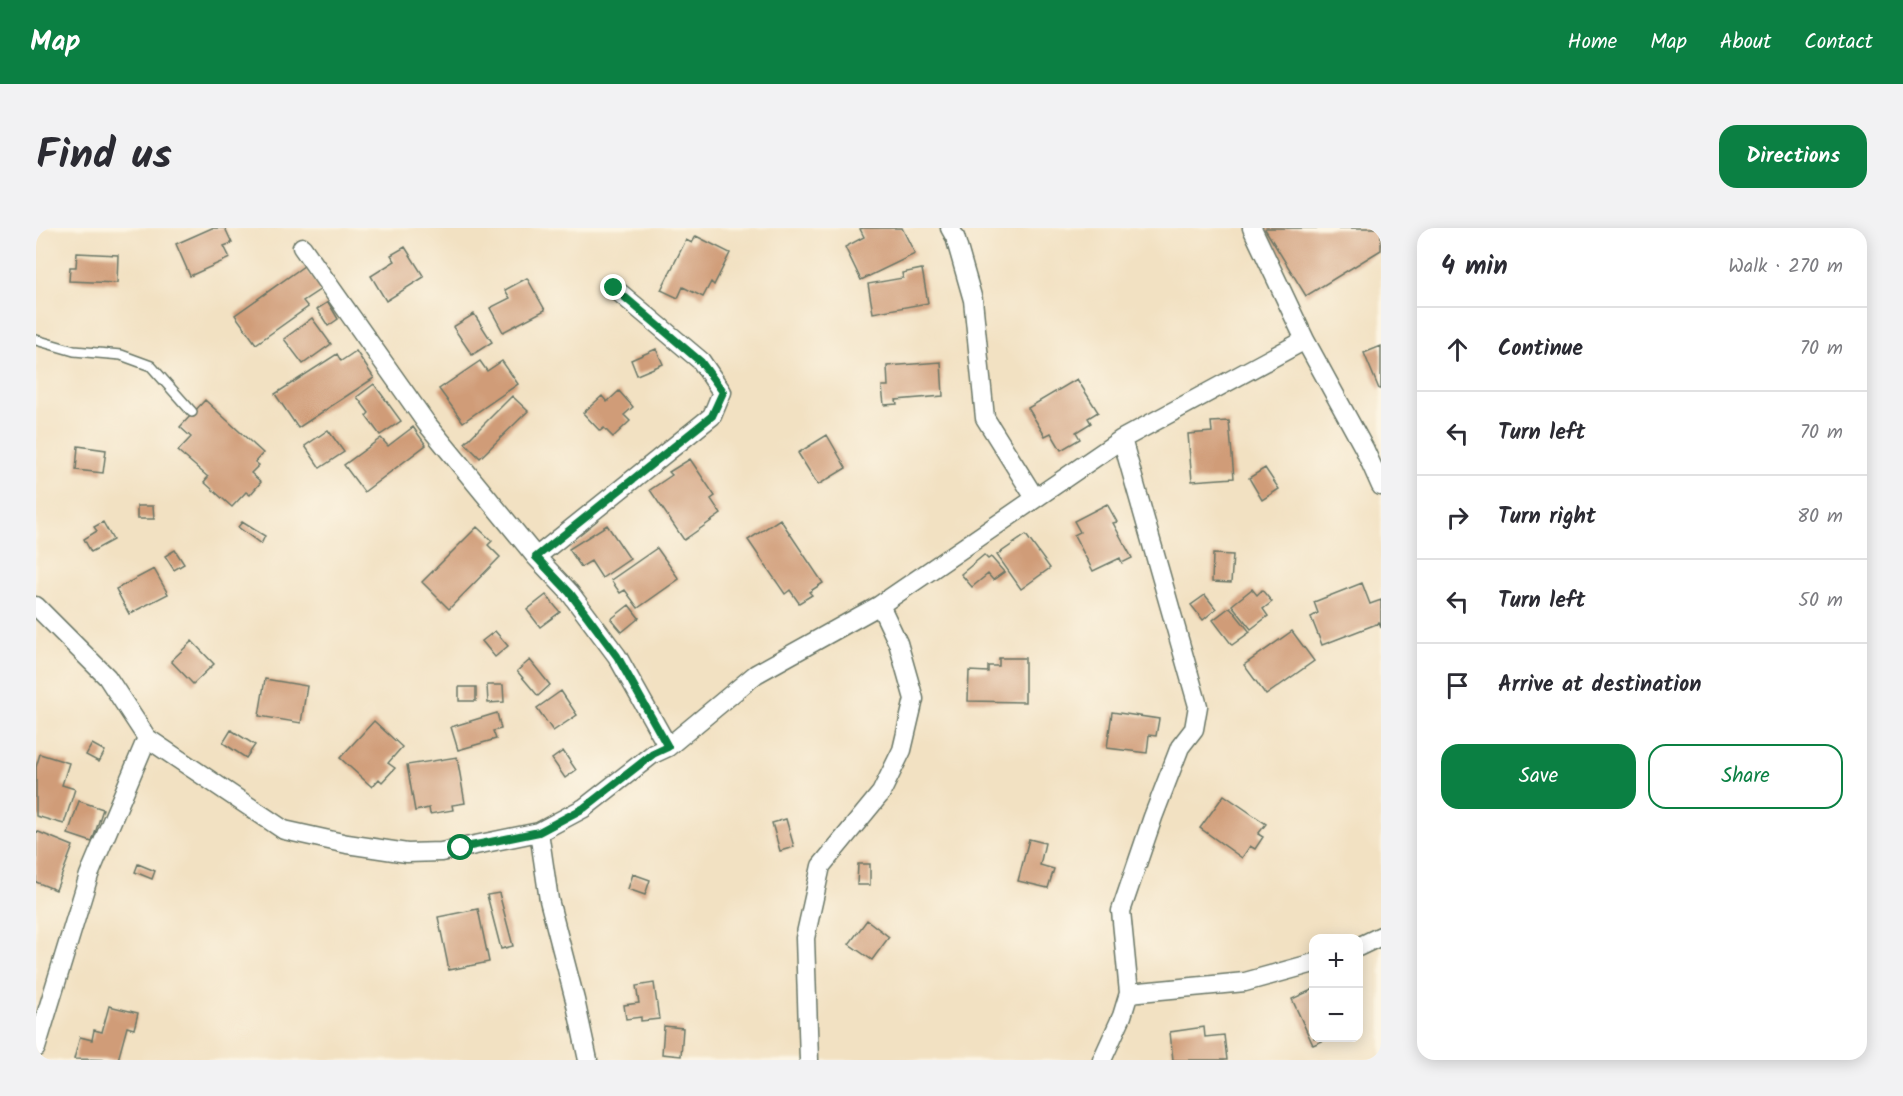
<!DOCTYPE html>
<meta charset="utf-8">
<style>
:root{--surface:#fff;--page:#f2f2f3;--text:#2b2b33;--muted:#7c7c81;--line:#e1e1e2;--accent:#0b8043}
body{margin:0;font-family:Kalam,sans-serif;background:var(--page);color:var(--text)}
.controls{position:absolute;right:18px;bottom:18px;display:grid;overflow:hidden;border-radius:12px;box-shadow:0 3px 15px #0003}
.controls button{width:54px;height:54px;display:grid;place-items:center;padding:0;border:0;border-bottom:2px solid var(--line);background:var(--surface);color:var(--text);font:30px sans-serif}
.stop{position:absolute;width:18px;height:18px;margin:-14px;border:4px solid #0b8043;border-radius:50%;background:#fff}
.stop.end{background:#0b8043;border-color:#fff;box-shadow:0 2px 6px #0008}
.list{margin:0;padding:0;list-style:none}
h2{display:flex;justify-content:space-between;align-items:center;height:78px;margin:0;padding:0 24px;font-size:26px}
h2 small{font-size:20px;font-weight:400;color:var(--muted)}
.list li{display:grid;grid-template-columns:39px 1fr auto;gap:18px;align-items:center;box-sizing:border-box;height:84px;padding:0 24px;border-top:2px solid var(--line)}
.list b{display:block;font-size:22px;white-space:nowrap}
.list em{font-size:20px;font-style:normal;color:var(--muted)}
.actions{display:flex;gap:12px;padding:18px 24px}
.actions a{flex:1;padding:14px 0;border:2px solid var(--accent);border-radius:18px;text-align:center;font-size:21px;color:var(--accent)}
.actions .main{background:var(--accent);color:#fff}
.icon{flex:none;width:33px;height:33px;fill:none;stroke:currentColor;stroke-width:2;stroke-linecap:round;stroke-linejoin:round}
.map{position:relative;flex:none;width:1345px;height:832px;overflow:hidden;border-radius:18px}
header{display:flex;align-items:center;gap:36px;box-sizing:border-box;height:84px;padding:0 30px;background:var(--accent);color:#fff}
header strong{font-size:28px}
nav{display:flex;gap:33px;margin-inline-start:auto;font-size:21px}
.intro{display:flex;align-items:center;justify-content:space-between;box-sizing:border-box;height:144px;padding:0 36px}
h1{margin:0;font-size:42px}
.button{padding:15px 27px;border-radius:18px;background:var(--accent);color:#fff;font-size:21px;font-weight:700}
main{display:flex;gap:36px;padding:0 36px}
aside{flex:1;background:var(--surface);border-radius:18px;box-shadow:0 3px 15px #0003}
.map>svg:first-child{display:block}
.building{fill:#d09c78}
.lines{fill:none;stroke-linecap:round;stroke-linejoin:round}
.lane-casing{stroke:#697666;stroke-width:12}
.street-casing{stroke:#697666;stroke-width:21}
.lane{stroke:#fff;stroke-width:9}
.street{stroke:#fff;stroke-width:18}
.route{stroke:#0b8043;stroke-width:8}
</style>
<header>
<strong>Map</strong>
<nav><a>Home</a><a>Map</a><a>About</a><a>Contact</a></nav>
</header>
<div class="intro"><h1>Find us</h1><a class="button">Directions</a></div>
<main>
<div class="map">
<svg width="1345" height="832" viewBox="0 0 1345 832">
<rect width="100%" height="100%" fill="#fcf5e5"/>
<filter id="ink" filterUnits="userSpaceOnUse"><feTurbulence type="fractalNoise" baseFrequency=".0167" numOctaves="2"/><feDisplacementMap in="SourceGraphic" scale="12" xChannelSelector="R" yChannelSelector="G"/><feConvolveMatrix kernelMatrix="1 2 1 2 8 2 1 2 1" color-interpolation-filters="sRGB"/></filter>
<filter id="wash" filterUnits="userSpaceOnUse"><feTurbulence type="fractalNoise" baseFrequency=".008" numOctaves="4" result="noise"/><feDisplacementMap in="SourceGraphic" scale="24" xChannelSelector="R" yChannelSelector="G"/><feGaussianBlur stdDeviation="1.35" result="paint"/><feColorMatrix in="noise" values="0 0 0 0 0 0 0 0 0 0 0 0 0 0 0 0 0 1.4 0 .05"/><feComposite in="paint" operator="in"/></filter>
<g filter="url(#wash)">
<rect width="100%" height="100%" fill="#f2e1c2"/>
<g id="blocks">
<path class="building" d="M176,0H189L196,15L188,18L194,30L154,48L140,16Z
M827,0H866L879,26L825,52L809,19L828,9L824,1Z
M1230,0H1345V22L1270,68L1229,1Z
M660,8L694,25L678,57L675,54L667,69L647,59L642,70L625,62L650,12L656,15Z
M369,19L388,49L350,73L335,48L359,33L355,27Z
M41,25L82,27L81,55L33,53L34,39H40Z
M268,38L285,61L267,73L272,79L220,116L199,87Z
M886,41L892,75L837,85L832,56L867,50L866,45Z
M491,50L509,82L467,104L454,80L474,70L469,62Z
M292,74L302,91L292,98L281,81Z
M438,86L456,114L436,127L417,99Z
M276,90L295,116L267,136L248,111Z
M1345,118V161H1343L1328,125Z
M620,121L627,136L601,147L595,132Z
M320,123L338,150L262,200L239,166L301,126L305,133Z
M444,133L451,143L466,133L482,156L427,194L403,161Z
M905,134L907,168L860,172L861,176L848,177L846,158H852L851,138Z
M1041,151L1062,184L1052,190L1055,195L1040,204L1044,211L1025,222L1015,205L1009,208L992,180Z
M338,156L365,193L344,207L330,188L333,185L321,169Z
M583,163L597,179L588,187L594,193L577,209L568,200L564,203L547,185L566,168L571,174Z
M476,168L492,183L444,230L429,215Z
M169,172L227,225L219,234L223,237L215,245L225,254L214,267L210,264L196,279L168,254L172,249L142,223L155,209L144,199Z
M1193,193L1198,250L1156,253L1152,206L1176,204L1175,194Z
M377,199L390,217L328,264L308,237L345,210L352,218Z
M292,202L308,224L284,240L269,218Z
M791,207L810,240L782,257L762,225Z
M42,218L70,222L67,245L40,242Z
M654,231L679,268L675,271L685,286L648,312L614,262L636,247L633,244Z
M1229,240L1243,261L1226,272L1213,250Z
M1071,276L1081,294L1077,295L1096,330L1086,335L1084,330L1057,343L1038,307L1044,304L1038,293Z
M101,278H117L118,291H101Z
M744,291L787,355L773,364L776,367L763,375L754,362L749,366L712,312Z
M67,294L77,312L55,324L48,311L61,303L58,299Z
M206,294L229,308L225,316L202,299Z
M571,297L594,331L566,350L555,333L545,339L533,321Z
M441,299L456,313L452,317L464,329L413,381L386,354Z
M990,307L1014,340L985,361L961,327Z
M621,320L643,351L602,380L589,362L584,365L575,352Z
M139,322L148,336L138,342L129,328Z
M1177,326L1197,327L1195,355L1176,354Z
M948,327L952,331L955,329L968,344L957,352L952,346L936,359L925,346Z
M118,341L132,366L93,386L80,361Z
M1326,355L1334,376L1345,372V400L1343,395L1286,417L1275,389L1282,385L1278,374Z
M1216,361L1221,367L1226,362L1236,374L1227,381L1232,388L1215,401L1196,377Z
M510,367L524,384L504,399L491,382Z
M1169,367L1180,381L1167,392L1155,377Z
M593,377L603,390L586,404L575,391Z
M1194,379L1214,404L1196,417L1177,392Z
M459,403L472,418L459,429L446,413Z
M1256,403L1278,433L1230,467L1208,437Z
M156,413L178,436L157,456L135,433Z
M963,430H989V474L932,473L933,443L952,444V438H963Z
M494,432L514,457L502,468L481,443Z
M229,451L271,458L265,495L223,488Z
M451,457H467L468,474L452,475Z
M423,459H440V473H423Z
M525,463L541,487L517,503L501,480Z
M1076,484L1123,491L1120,508L1113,507L1111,525L1071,520Z
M461,485L465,501L457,503L460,511L422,522L415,499Z
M338,493L366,519L352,535L359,540L346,554L343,551L336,559L304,530Z
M195,502L219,517L210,530L187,515Z
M56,516L69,523L63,534L50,527Z
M527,523L540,542L529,550L516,531Z
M4,526L33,535L26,557L39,561L28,596L0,588V539Z
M421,529L429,575L416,577L417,582L394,586L393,580L379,583L371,537Z
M1188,567L1230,596L1222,606L1227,609L1219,621L1214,618L1206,630L1164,600Z
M43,573L67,581L56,614L32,606Z
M750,591L758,619L744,623L736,595Z
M0,603L37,618L20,662L0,654Z
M993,611L1009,615L1004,637L1018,641L1012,660L982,653Z
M102,636L119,643L116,651L99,644Z
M822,636H834V657H821Z
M597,646L614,652L609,667L592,661Z
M463,665L477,718L465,721L451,667Z
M442,681L453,734L413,742L402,689Z
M831,692L853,709L836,732L813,716Z
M618,755L623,791L605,793V789L590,791L588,777L603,775L600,758Z
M1278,761V810H1293L1277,817L1256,771Z
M73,778L102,785L98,801L91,799L82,832L38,831L44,809L56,812L58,802L66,804Z
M628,798L647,800L645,828L626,826Z
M1168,799L1169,809L1188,807L1191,832H1137L1134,804Z"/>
</g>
</g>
<g filter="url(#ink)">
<use href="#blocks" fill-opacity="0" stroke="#697666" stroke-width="1.5"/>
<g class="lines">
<g class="lane-casing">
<path id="lane" d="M0,112L38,123L85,127L115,138L156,184"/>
</g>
<g class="street-casing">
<path id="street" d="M914,0L919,9L937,72L949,190L999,270
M266,19L391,196L500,329L534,365L581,428L632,519
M1269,112L1328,220L1345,258
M1086,211L1269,112L1216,0
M500,329L676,188L686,164L665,133L578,60
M0,378L71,449L111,510L248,602L311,616L371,625L405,624L503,604L548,580L617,526L632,519L720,446L844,377L1086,211L1162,478L1158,501L1144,519L1117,589L1085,683L1093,765L1086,788L1066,832
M503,604L513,672L539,772L552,832
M1322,719L1345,708
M1093,765L1209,754L1278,735
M0,820L53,647L111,510
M773,832L769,710L785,638L845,565L866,522L878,471L862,415L844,377"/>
</g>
<use href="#lane" class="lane"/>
<use href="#street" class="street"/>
</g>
</g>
<g class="lines" filter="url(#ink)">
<path class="route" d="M425,620L503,604L548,580L617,526L632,519L581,428L534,365L500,329L676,188L687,164L665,134L578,60"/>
</g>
</svg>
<div class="controls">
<button>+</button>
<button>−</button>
</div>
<div class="stop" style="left:425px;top:620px"></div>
<div class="stop end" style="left:578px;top:60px"></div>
</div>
<aside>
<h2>4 min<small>Walk · 270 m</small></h2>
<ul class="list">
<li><svg class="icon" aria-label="ahead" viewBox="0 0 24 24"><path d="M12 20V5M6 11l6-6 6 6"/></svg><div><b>Continue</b></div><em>70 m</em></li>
<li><svg class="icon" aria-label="left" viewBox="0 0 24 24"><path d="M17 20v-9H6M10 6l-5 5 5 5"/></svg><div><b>Turn left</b></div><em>70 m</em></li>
<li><svg class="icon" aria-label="right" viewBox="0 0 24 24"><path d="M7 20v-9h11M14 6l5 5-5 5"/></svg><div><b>Turn right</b></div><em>80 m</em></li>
<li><svg class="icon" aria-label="left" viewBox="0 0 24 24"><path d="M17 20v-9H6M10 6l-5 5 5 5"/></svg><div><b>Turn left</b></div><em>50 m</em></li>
<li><svg class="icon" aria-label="arrive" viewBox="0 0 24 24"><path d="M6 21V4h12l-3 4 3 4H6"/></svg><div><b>Arrive at destination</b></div></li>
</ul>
<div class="actions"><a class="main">Save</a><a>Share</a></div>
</aside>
</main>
